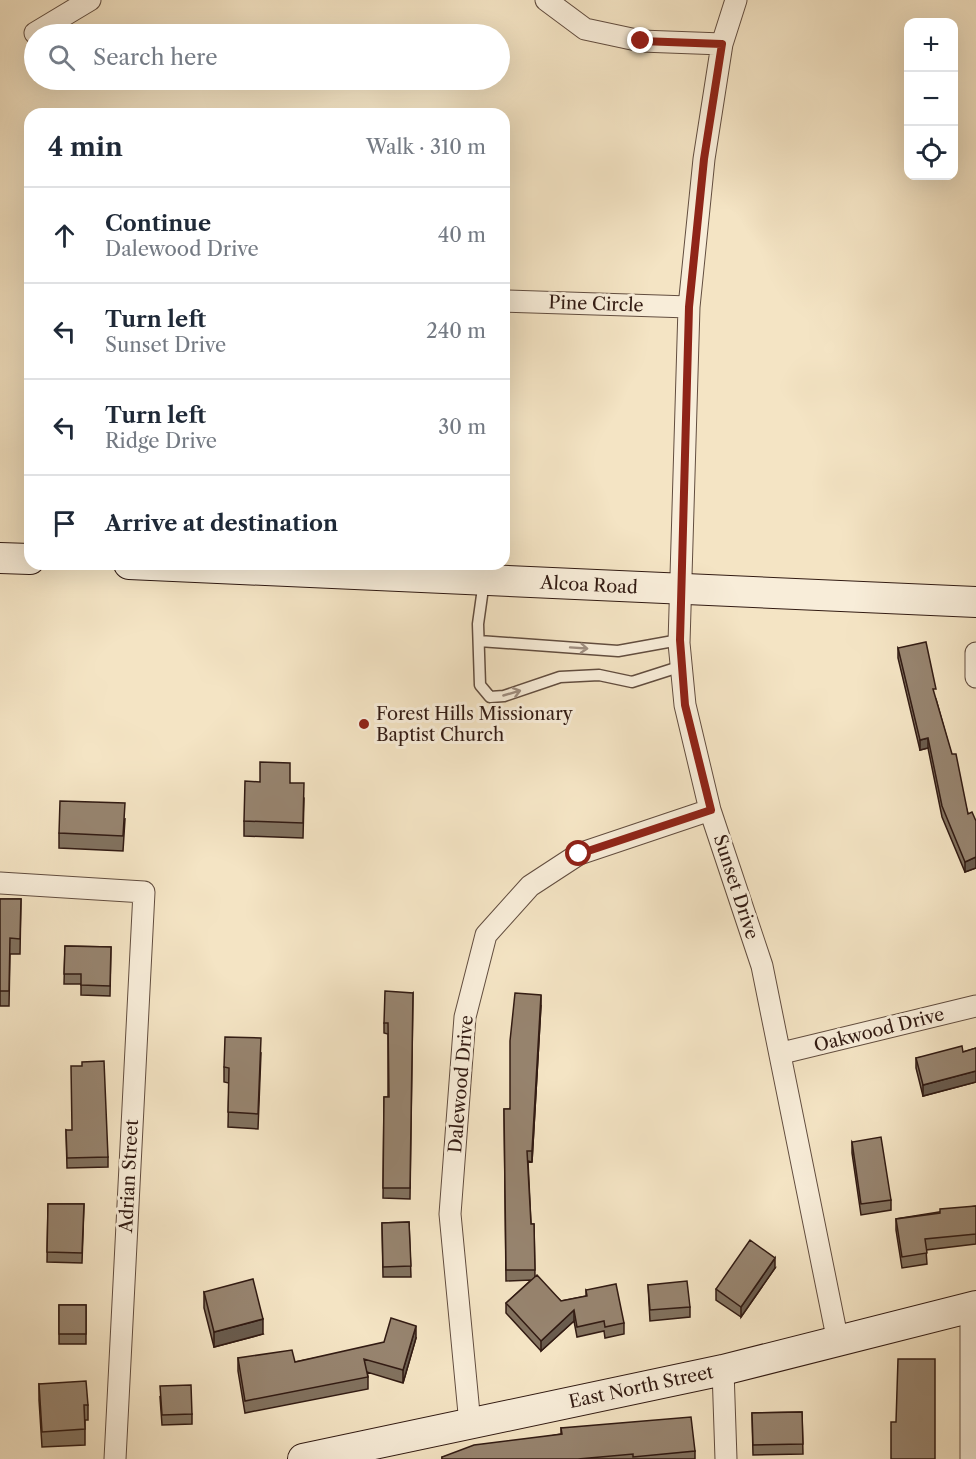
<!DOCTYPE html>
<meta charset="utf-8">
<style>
:root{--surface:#fff;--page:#f6f6f7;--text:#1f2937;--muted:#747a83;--line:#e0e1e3}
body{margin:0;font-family:"Libre Caslon Text",serif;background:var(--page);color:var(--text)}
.controls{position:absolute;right:18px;top:18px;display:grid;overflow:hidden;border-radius:12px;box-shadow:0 6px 24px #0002}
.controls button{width:54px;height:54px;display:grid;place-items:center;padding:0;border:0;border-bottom:2px solid var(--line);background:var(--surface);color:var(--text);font:30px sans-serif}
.stop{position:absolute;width:18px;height:18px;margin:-14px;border:4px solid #8f2418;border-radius:50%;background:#fff}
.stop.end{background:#8f2418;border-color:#fff;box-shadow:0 2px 6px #0008}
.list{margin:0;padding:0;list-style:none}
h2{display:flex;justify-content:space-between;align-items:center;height:78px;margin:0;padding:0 24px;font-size:26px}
h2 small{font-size:20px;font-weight:400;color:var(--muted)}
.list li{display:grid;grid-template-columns:39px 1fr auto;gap:18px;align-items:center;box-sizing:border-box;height:96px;padding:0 24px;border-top:2px solid var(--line)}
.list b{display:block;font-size:22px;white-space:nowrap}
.list p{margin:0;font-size:20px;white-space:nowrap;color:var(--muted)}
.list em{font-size:20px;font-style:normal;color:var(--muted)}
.icon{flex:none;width:33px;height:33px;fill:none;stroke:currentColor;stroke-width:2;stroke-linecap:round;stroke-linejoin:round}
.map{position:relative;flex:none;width:976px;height:1459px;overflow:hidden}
.search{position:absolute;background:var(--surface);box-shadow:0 6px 24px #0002;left:24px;top:24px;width:486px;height:66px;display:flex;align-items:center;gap:15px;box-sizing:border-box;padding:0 21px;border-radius:33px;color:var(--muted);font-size:22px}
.panel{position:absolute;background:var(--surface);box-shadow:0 6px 24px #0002;left:24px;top:108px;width:486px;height:462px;border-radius:18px}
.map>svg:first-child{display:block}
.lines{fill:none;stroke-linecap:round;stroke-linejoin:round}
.lane-casing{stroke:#624d3f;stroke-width:13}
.street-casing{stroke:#624d3f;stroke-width:23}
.secondary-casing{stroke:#321b13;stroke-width:32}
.lane{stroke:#f8edd9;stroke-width:10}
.street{stroke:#f8edd9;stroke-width:21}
.secondary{stroke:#f8edd9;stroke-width:30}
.wall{fill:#82725f;stroke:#321b13;stroke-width:1.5}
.shaded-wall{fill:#6a5c4e;stroke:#321b13;stroke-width:1.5}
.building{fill:#97846f;stroke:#321b13;stroke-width:1.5}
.oneway{stroke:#9f8e80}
.route{stroke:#8f2418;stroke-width:8}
.poi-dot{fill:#8f2418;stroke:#f8edd9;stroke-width:2}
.labels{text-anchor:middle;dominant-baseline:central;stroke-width:6;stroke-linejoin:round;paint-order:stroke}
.street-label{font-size:18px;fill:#321b13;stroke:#f8edd9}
.poi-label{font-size:18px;fill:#321b13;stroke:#f8edd9;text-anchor:start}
</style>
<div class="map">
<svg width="976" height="1459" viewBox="0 0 976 1459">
<rect width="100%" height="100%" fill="#f4e4c4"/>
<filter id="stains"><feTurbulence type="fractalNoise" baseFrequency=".00333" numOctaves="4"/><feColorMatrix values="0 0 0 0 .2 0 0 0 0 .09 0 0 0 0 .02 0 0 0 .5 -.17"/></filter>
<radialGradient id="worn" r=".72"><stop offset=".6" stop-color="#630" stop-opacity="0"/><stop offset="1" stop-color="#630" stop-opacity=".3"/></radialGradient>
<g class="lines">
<g class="lane-casing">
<path id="lane" d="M484,581L478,624L480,685L490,697L504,696L560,677L599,675L632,682L682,666
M479,641L618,651L679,640"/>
</g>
<g class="street-casing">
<path id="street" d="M546,0L585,29L641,41L722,44
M736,0L722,44L704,159L689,307L679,643L685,705L710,810L762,966L838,1342
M35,33L90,0
M504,301L689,307
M976,653V677
M0,883L144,892L115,1459
M782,1053L976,1006
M723,1370L726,1459
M470,1424L450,1214L465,1017L486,935L530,886L579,854L710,810
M971,1459V1308"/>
</g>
<g class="secondary-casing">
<path id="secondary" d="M0,558L30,559
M129,564L976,602
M303,1459L723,1370L976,1306"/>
</g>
<use href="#lane" class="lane"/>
<use href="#street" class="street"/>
<use href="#secondary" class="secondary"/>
</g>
<path class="wall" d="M898,648L936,699L968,814L976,821V868L965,872L942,817L928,748L920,750L898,658Z
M290,783L304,798L303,838L244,836V821Z
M125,819L123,851L59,848V833Z
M0,899H21L20,954H10L9,1006H0Z
M65,946L111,947L110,996L81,995V984H64Z
M413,993L410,1199L383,1198L384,1097H388V1034L384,1033V1023Z
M541,1005L532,1162L528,1161L531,1224H534L535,1277L561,1301L586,1296V1290L624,1323V1334L605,1338L604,1331L577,1337L574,1321L541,1351L506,1313V1303L531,1280L506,1281L504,1109H510Z
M976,1048V1082L923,1096L916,1068V1058L963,1052Z
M261,1053L258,1129L228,1127L229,1083L224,1082V1067Z
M66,1130L108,1157V1167L67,1168Z
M852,1142L891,1200V1210L861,1215L852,1153Z
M48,1204H84L82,1263L47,1262Z
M976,1206V1244L926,1250L927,1264L902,1268L896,1230V1219Z
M409,1222L411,1277H383L382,1223Z
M775,1268L741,1317L716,1300V1289Z
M648,1285L690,1307V1317L650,1321Z
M204,1292L263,1334L214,1347L204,1308Z
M59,1305H86V1344H59Z
M416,1338L403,1383L367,1372L368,1377V1389L245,1413L238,1371V1358L295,1362Z
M39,1384L88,1405V1420H85V1445L42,1447L39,1400Z
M160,1397L192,1414V1424L162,1425Z
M802,1412L803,1454L753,1455L752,1413Z
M561,1428L695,1451V1459H442V1457L561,1434Z"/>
<path class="shaded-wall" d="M928,738V748L920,750V740Z
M976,857V868L965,872V862Z
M541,995V1005L532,1162V1151Z
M976,1071V1082L923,1096V1085Z
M775,1258V1268L741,1317V1307Z
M574,1310V1321L541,1351V1341Z
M263,1319V1334L214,1347V1332Z
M416,1326V1338L403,1383V1370Z"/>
<path class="building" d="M926,642L936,689H933L952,754H956L968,814L972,812L976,821V857L965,862L942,806L928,738L920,740L898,648Z
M260,762L290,763V783H304L303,823L244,821L245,781L260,782Z
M60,801L125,803L123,836L59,833Z
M0,899H21L20,939L10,938L9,991H0Z
M65,946L111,947L110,986L81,985V974H64Z
M385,991L413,993L410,1188H383L384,1097H389L388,1023H384Z
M515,993L541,995L532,1151H527L531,1224H534L535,1270H506L504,1109H510V1041Z
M225,1037L261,1038L258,1114L228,1112L229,1068L224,1067Z
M962,1046L963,1052L976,1048V1071L923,1085L916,1058Z
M104,1061L108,1157L67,1158L66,1130H72L71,1066H82V1062Z
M881,1137L891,1200L861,1204L852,1142Z
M48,1204H84L82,1253L47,1252Z
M976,1206V1234L925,1239L927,1253L902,1257L896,1219L940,1213V1209Z
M409,1222L411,1266L383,1267L382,1223Z
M750,1240L775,1258L741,1307L716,1289Z
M537,1275L561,1301L587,1296L586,1290L616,1284L624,1323L605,1327L604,1321L577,1327L574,1310L541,1341L506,1303Z
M253,1279L263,1319L214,1332L204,1292Z
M687,1281L690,1307L650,1310L648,1285Z
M59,1305H86V1334H59Z
M391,1318L416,1326L403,1370L364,1359L368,1377L245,1401L238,1358L292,1350L295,1362L384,1342Z
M898,1359H935V1459H891V1422H896Z
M86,1381L88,1405H84L85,1429L42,1432L39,1384Z
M191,1385L192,1414L162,1415L160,1386Z
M802,1412L803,1444L753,1445L752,1413Z
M691,1417L695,1451L633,1457V1454L578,1459H442V1457L474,1445L562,1434L561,1428Z"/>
<defs><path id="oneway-shaft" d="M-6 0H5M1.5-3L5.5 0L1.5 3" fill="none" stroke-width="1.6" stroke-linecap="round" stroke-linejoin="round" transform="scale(1.5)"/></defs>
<g class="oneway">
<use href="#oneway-shaft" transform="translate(579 648) rotate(4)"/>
<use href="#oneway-shaft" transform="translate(512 693) rotate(-16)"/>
</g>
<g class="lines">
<path class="route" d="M579,854L711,810L685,705L680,640L689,307L704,159L722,44L641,41"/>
</g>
<circle class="poi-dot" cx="364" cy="724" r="6"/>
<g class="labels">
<g class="street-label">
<text transform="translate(596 304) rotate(2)">Pine Circle</text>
<text transform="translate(589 585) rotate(3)">Alcoa Road</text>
<text transform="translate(736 887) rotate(72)">Sunset Drive</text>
<text transform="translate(879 1030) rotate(-14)">Oakwood Drive</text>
<text transform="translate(461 1084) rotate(-85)">Dalewood Drive</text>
<text transform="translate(129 1176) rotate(-87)">Adrian Street</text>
<text transform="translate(641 1387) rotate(-12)">East North Street</text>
</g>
<g class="poi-label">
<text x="376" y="714">Forest Hills Missionary<tspan x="376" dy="21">Baptist Church</tspan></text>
</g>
</g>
<rect width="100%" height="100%" filter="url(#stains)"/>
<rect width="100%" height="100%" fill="url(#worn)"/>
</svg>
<div class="controls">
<button>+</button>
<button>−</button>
<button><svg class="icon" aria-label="locate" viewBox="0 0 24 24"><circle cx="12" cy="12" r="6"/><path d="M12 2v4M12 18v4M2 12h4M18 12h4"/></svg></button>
</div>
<div class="stop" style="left:579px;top:854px"></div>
<div class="stop end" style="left:641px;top:41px"></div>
<div class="search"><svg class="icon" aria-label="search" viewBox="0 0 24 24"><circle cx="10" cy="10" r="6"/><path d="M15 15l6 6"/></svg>Search here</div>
<section class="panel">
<h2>4 min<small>Walk · 310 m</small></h2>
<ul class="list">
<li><svg class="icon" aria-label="ahead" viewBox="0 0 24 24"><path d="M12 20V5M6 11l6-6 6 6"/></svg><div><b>Continue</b><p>Dalewood Drive</p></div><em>40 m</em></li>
<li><svg class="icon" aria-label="left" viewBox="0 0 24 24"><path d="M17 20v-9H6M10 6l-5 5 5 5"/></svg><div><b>Turn left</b><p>Sunset Drive</p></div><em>240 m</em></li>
<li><svg class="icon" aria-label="left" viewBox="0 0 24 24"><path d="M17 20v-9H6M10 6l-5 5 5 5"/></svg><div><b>Turn left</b><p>Ridge Drive</p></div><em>30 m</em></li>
<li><svg class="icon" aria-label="arrive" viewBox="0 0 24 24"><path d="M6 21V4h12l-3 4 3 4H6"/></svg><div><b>Arrive at destination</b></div></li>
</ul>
</section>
</div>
